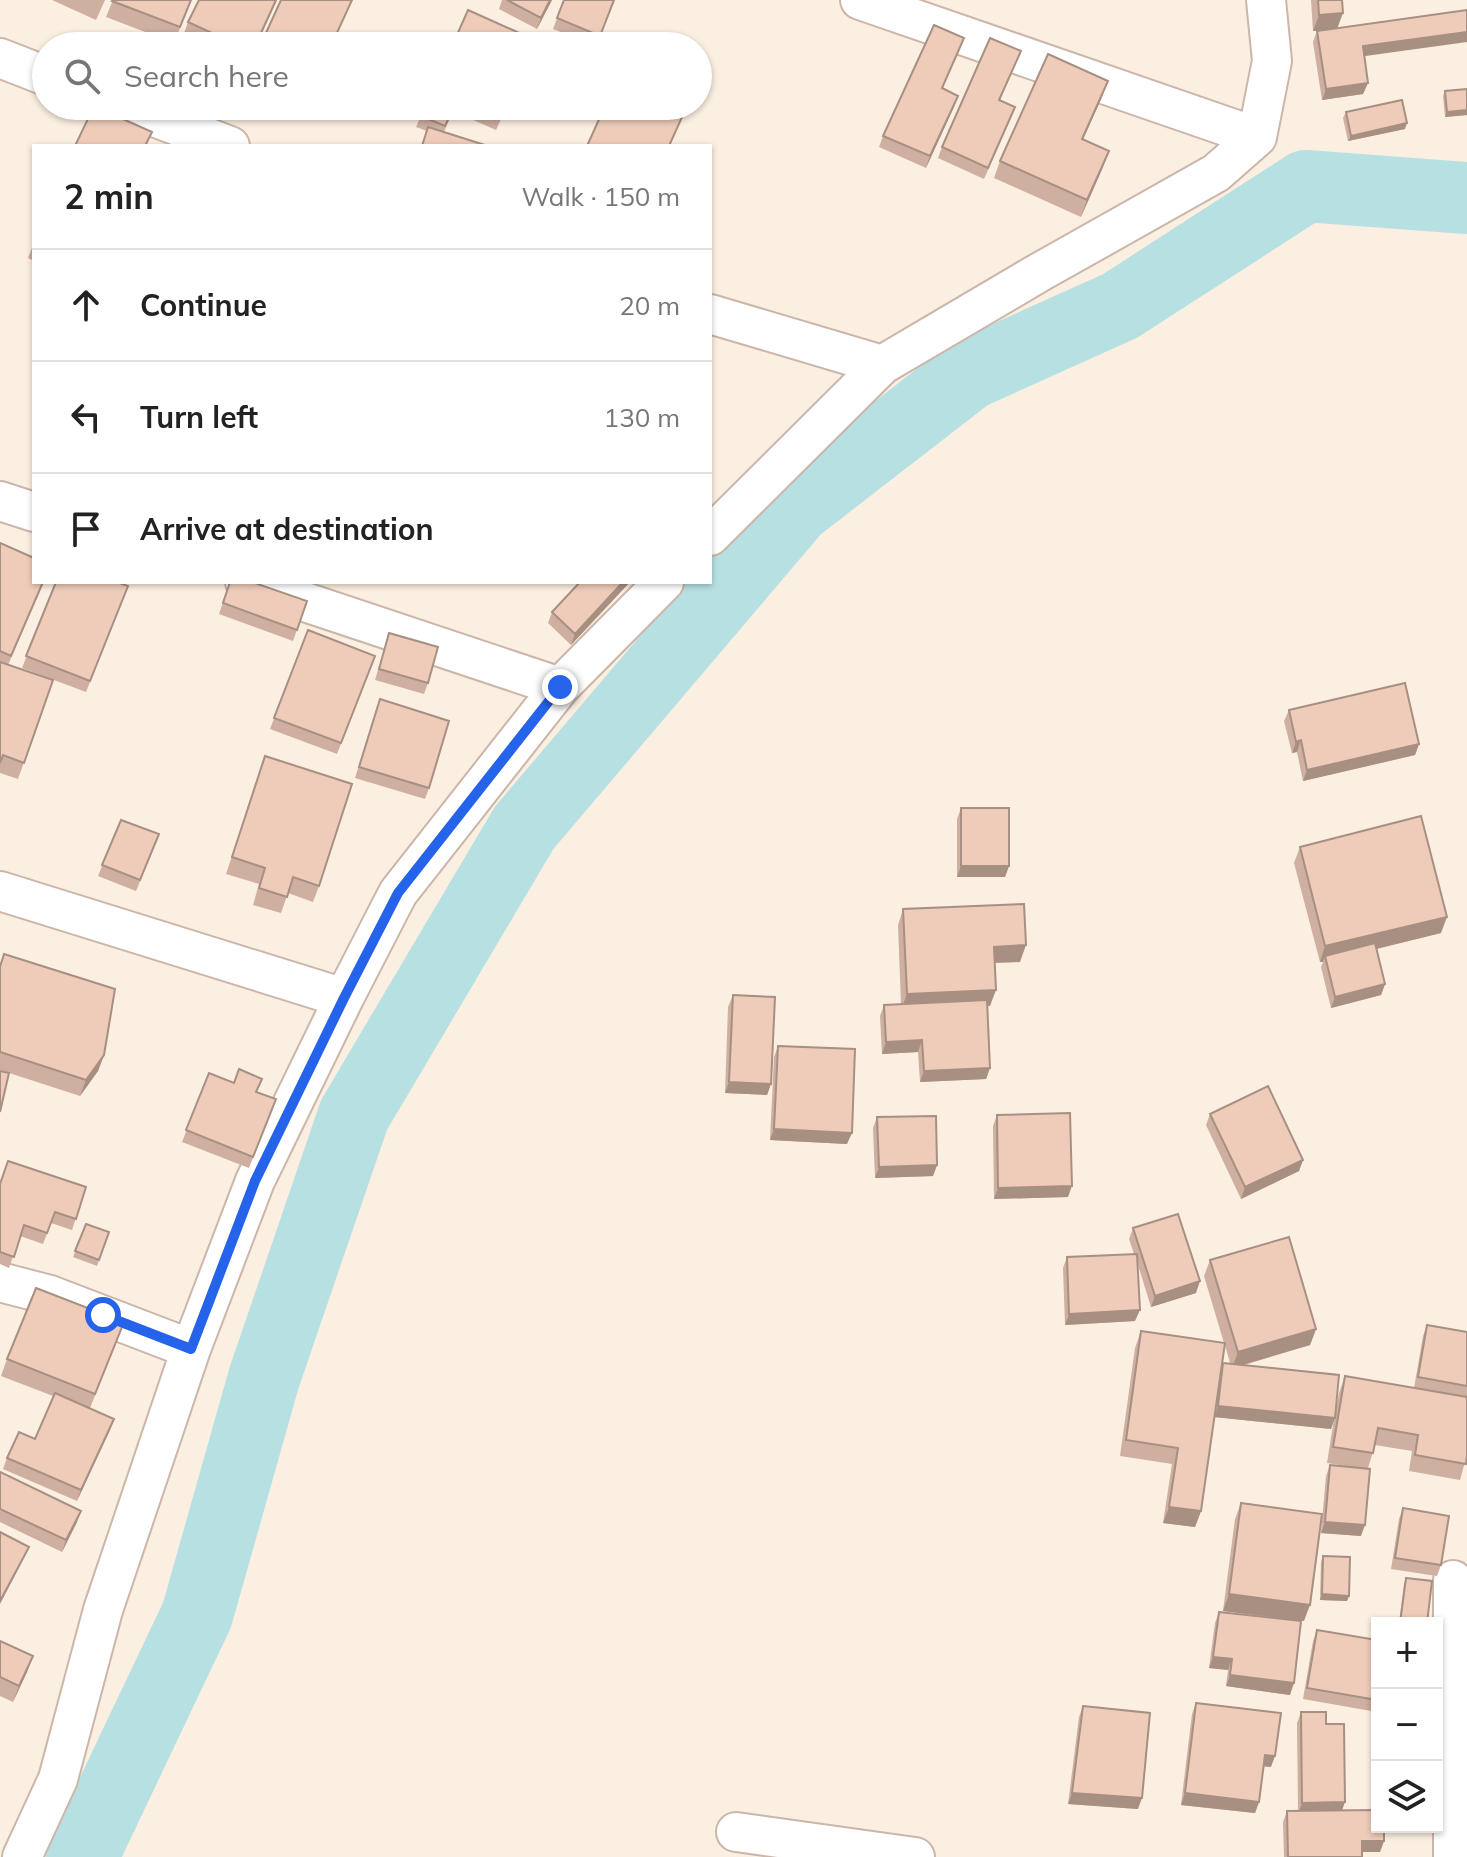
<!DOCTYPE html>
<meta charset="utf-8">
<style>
:root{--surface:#fff;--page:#f6f6f6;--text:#222;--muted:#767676;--line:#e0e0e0}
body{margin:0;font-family:Mulish,sans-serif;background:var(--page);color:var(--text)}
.controls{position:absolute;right:24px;bottom:24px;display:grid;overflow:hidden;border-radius:0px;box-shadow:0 2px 6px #0004}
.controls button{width:72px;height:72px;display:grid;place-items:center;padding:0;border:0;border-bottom:2px solid var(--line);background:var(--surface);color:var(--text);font:40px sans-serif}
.stop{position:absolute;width:24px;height:24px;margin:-18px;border:6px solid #2563eb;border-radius:50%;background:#fff}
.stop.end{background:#2563eb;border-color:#fff;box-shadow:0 2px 8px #0008}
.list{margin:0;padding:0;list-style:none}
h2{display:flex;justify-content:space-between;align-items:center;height:104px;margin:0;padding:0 32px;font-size:34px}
h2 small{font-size:26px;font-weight:400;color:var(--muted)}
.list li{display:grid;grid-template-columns:52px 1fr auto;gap:24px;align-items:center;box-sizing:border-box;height:112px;padding:0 32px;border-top:2px solid var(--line)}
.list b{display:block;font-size:30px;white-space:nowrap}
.list em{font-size:26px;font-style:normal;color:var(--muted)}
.icon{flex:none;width:44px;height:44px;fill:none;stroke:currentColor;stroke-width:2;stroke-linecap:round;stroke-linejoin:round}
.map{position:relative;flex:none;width:1467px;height:1857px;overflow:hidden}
.search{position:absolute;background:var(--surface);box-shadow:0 2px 6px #0004;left:32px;top:32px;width:680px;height:88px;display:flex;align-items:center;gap:20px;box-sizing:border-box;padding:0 28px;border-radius:44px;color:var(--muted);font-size:30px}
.panel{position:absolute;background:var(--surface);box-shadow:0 2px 6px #0004;left:32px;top:144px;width:680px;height:440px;border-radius:0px}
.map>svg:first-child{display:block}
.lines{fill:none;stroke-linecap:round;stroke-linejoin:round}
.river{stroke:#b7e0e3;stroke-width:72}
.street-casing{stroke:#cbb6a9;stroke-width:42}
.street{stroke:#fff;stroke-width:38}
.wall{fill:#ceafa0;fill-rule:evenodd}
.shaded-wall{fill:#a78f82}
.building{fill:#efccba;stroke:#a78f82;stroke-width:2}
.route{stroke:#2563eb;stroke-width:10}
</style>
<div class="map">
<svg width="1467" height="1857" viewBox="0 0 1467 1857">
<rect width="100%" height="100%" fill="#fbefe1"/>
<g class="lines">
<path class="river" d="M82,1857L197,1615L264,1378L354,1115L524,828L796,508L969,374L1120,306L1306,186L1467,198"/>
<g class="street-casing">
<path id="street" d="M860,0L1257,137
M0,58L46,76
M125,106L230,146
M710,314L882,365
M0,501L34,512
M710,536L882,365L1040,272L1216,173L1257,137L1272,61L1266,0
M245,582L560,687
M0,891L344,998
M0,1282L50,1295L191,1349
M736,1832L915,1857
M22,1857L58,1779L103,1610L191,1349L255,1181L344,998L398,893L560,687L664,582
M1453,1857V1580"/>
</g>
<use href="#street" class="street"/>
</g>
<path class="wall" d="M52,0H105L96,20Z
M113,0H191L174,43L106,17Z
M502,0H552L537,29L499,9Z
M564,0H615L596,46L553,29Z
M1311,0H1342L1337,28L1364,56L1368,83L1363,94L1322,100L1313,42L1317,31H1313Z
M188,22L256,46H198L182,39Z
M960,49L942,88L958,96L926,168L879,147L883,136Z
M1021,51L1000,100L1011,118L984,179L938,158L942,147Z
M1467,89V115L1445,117L1443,96L1445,91Z
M1102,97L1083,139L1103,167L1081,217L994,178L1000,161Z
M425,106H507L496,130L453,111L444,132L427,131L416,127Z
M1346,112L1405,129L1348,141L1343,118Z
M34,243V261L28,258Z
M0,543L34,582H44L8,665L53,680L18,779L0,773Z
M56,582L128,586L86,692L22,668Z
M230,582L307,601L293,641L219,614Z
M630,582L571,645L548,623L552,612Z
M308,630L375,656L337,754L270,729Z
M389,633L428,683L424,694L375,680Z
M1289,710L1419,744L1415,755L1303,781L1297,752L1292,753L1284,721Z
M376,711L429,788L425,799L355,778Z
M265,756L319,886L313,902L288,893L281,913L253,905L259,884L226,874Z
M961,808L1009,866L1005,877H957V819Z
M121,820L159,834L136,891L98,876Z
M1300,847L1441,933L1377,949L1385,984L1381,995L1331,1008L1321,967L1323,962H1320L1294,863Z
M903,909L1020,962L995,963L990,1006H987L990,1068L986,1079L920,1082L918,1052L882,1054L880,1016L884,1005L901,1004L898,925Z
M0,966L104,1055L98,1071L80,1096L0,1070Z
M733,995L771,1084L767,1095L725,1093L728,1007Z
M778,1046L847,1144L770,1140L774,1057Z
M209,1073L276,1099L249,1168L182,1142Z
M1210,1114L1303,1160L1299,1171L1241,1199L1206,1125Z
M997,1115L1068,1197L994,1199L993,1126Z
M877,1117L937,1165L933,1176L875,1178L873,1128Z
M0,1183L86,1187L72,1230L51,1223L43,1244L20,1236L9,1268L0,1264Z
M86,1224L109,1232L97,1266L73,1257Z
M1133,1228L1196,1293L1151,1307L1138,1265L1135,1321L1065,1325L1063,1268L1067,1257L1134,1254L1129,1239Z
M1210,1260L1316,1329L1310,1345L1244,1365L1335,1416L1339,1393L1345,1376L1414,1388L1423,1336L1427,1325L1467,1332V1455L1460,1480L1409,1471L1412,1451L1375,1445L1368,1468L1361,1536L1321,1533L1326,1476L1330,1465L1352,1467L1327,1463L1334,1419L1331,1429L1214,1417L1201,1511L1195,1527L1163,1523L1172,1464L1120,1456L1135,1348L1141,1331L1224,1343L1204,1276ZM1225,1345L1230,1363L1222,1367Z
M118,1338L90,1408L114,1419L77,1501L3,1469L7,1458L35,1439L53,1396L1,1376L7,1359Z
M0,1472L77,1522L62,1552L0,1522Z
M1241,1503L1304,1621H1301L1290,1695L1226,1686L1228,1670L1209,1668L1215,1623L1219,1612L1297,1621L1223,1611L1235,1519Z
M1403,1508L1441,1565L1437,1576L1391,1569L1399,1519Z
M1323,1556L1349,1596L1347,1601L1320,1600L1321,1562Z
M1406,1578L1427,1623H1399L1404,1584Z
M1317,1630L1377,1640V1712L1303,1699L1313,1641Z
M0,1641L27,1672L13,1702L0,1696Z
M1196,1703L1271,1767L1263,1766L1259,1802L1255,1813L1181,1805L1192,1714Z
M1083,1706L1138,1809L1068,1804L1079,1717Z
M1301,1712L1326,1724L1345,1802L1342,1810L1384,1841L1380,1852H1362V1857H1284L1283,1822L1287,1811H1298L1297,1723Z"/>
<path class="shaded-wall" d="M276,0H277L256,46H255Z
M550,0H552L537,29L541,18Z
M1343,13L1337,29L1313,31L1319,15Z
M1467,32V42L1358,57L1363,46Z
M1108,81L1102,97L1076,155L1082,139Z
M1368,83L1363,94L1322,100L1326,89Z
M958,96L954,107L926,168L930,156Z
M1467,110V115L1445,117L1447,112Z
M1407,123L1405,129L1348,141L1351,136Z
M1109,151L1103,167L1081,217L1087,200Z
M623,582H630L571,645L575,634Z
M1301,740L1297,752L1292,753L1296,742Z
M1419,744L1415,755L1303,781L1307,770Z
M961,866H1009L1005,877H957Z
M1447,917L1441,933L1326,961L1325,956L1323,962H1320L1325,946Z
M1026,945L1020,962L988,963L994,947Z
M1385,984L1381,995L1331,1008L1335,997Z
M996,990L990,1006L901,1010L907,994Z
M922,1040L918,1052L882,1054L886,1042Z
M104,1055L98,1071L80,1096L86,1080Z
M990,1068L986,1079L920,1082L924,1071Z
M729,1082L771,1084L767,1095L725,1093Z
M774,1129L852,1133L847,1144L770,1140Z
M1303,1160L1299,1171L1241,1199L1245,1187Z
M937,1165L933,1176L875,1178L879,1167Z
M1072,1186L1068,1197L994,1199L998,1188Z
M1200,1281L1196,1293L1151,1307L1155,1296Z
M1140,1310L1135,1321L1065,1325L1069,1314Z
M1316,1329L1310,1345L1232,1368L1238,1352Z
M1218,1406L1335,1418L1331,1429L1214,1417Z
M114,1419L110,1430L77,1501L81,1490Z
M1169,1507L1201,1511L1195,1527L1163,1523Z
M81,1511L77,1522L62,1552L66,1540Z
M1325,1522L1365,1525L1361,1536L1321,1533Z
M29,1547L24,1558L0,1604V1601Z
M1229,1594L1310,1605L1304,1621L1223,1611Z
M1322,1594L1349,1596L1347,1601L1320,1600Z
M33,1656L27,1672L13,1702L19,1686Z
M1213,1657L1232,1659L1228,1670L1209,1668Z
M1230,1675L1294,1683L1290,1695L1226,1686Z
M1265,1755L1275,1756L1271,1767L1261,1766Z
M1072,1793L1142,1798L1138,1809L1068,1804Z
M1185,1793L1259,1802L1255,1813L1181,1805Z
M1345,1802L1341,1813L1298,1814L1302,1803Z
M1362,1841H1384L1380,1852H1358Z"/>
<path class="building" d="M113,0H191L180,27L112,1Z
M199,0H276L255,46H240L188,22Z
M281,0H352L331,46H260Z
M507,0H550L541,18Z
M564,0H614L600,36L557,18Z
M1318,0H1342L1343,13L1319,15Z
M468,10L535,40L533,46H452Z
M1467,10V32L1363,46L1368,83L1326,89L1317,31Z
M934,25L964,38L942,88L958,96L930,156L883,136Z
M990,38L1021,51L999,100L1015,107L988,168L942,147Z
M1048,54L1108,81L1082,139L1109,151L1087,200L1000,161Z
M1467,89V110L1447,112L1445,91Z
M1402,100L1407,123L1351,136L1346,112Z
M94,106L152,132L145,146H75Z
M425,106H454L445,126L421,116Z
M471,106H506L500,119Z
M605,106H687L669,146H587Z
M428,127L488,146H422Z
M0,543L34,558V582H43L11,656L0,651Z
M56,582H117L128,586L90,681L26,656Z
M230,582H252L307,601L297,630L223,603Z
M580,582H623L575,634L552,612Z
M308,630L375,656L341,743L274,718Z
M389,633L438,647L428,683L379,669Z
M0,662L53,680L24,763L3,755L0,763Z
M1405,683L1419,744L1307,770L1301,740L1296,742L1289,710Z
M380,699L449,721L429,788L359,767Z
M265,756L352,784L319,886L293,877L287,897L259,888L265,868L232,857Z
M961,808H1009V866H961Z
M1421,816L1447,917L1325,946L1300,847Z
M121,820L159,834L140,880L102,865Z
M1024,904L1026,945L994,947L996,990L907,994L903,909Z
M1375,943L1385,984L1335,997L1325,956Z
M4,954L115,989L104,1055L86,1080L0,1052V967Z
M733,995L775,997L771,1084L729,1082Z
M987,1000L990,1068L924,1071L922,1040L886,1042L884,1005Z
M778,1046L855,1049L852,1133L774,1129Z
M239,1069L262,1079L256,1092L276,1099L253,1157L186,1130L209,1073L234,1083Z
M0,1071L9,1073L0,1112Z
M1268,1086L1303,1160L1245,1187L1210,1114Z
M1070,1113L1072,1186L998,1188L997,1115Z
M936,1116L937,1165L879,1167L877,1117Z
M8,1161L86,1187L76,1219L55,1212L47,1233L24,1225L14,1257L0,1252V1184Z
M1178,1214L1200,1281L1155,1296L1133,1228Z
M86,1224L109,1232L99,1260L75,1251Z
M1289,1237L1316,1329L1238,1352L1210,1260Z
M1137,1254L1140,1310L1069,1314L1067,1257Z
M36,1288L124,1322L95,1394L7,1359Z
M1427,1325L1467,1332V1386L1418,1377Z
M1141,1331L1225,1343L1201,1511L1169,1507L1178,1448L1126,1440Z
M1223,1363L1339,1375L1335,1418L1218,1406Z
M1345,1376L1467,1397V1455L1466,1464L1415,1455L1418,1435L1378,1428L1373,1453L1333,1447Z
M55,1393L114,1419L81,1490L7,1458L19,1432L35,1439Z
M1330,1465L1370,1469L1365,1525L1325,1522Z
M0,1472L81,1511L66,1540L0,1509Z
M1241,1503L1322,1514L1310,1605L1229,1594Z
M1403,1508L1449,1516L1441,1565L1395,1558Z
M0,1532L29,1547L0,1601Z
M1323,1556L1350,1557L1349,1596L1322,1594Z
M1406,1578L1432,1581L1427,1623H1400Z
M1219,1612L1301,1621L1294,1683L1230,1675L1232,1659L1213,1657Z
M1317,1630L1377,1640V1700L1307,1688Z
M0,1641L33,1656L19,1686L0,1677Z
M1196,1703L1281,1713L1275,1756L1265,1755L1259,1802L1185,1793Z
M1083,1706L1150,1713L1142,1798L1072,1793Z
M1301,1712H1326V1724H1344L1345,1802L1302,1803Z
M1377,1810V1827H1384V1841H1362V1857H1288L1287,1811Z"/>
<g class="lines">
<path class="route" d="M103,1315L191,1349L255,1181L344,998L398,893L560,687"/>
</g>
</svg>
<div class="controls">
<button>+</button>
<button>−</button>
<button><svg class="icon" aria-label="layers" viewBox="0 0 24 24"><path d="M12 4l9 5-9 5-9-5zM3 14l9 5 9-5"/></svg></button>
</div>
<div class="stop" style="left:103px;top:1315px"></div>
<div class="stop end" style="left:560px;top:687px"></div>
<div class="search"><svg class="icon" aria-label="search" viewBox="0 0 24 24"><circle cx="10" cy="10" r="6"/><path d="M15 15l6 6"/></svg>Search here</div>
<section class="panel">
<h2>2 min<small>Walk · 150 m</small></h2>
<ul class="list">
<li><svg class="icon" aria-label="ahead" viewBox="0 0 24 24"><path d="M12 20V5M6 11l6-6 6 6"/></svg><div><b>Continue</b></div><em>20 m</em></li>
<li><svg class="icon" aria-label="left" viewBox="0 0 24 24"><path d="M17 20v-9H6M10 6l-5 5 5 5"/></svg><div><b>Turn left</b></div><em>130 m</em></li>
<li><svg class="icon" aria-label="arrive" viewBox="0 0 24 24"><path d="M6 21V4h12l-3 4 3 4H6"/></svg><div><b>Arrive at destination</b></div></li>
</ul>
</section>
</div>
